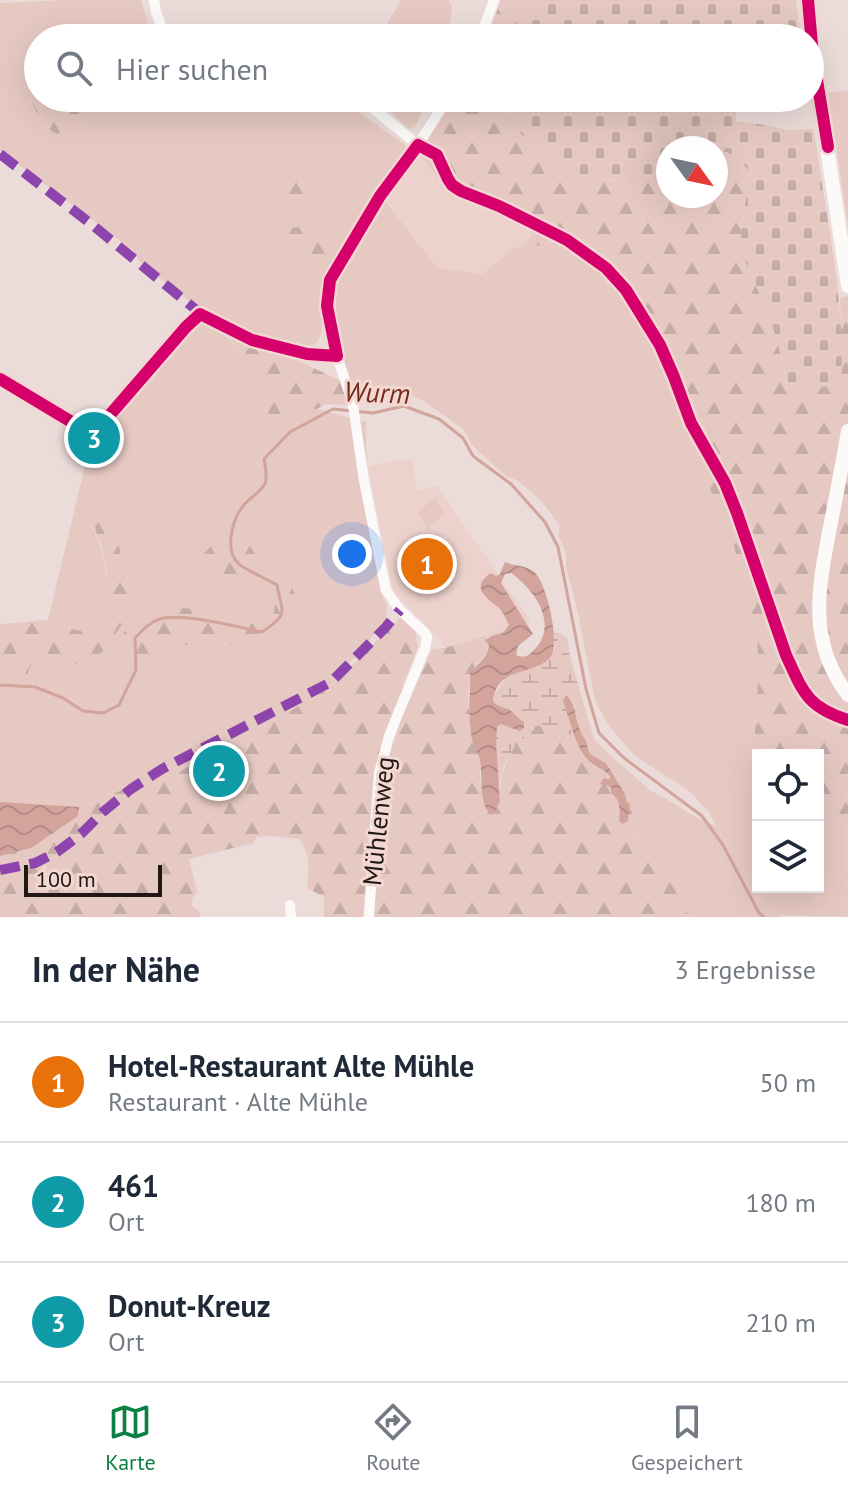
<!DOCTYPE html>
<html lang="de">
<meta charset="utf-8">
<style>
:root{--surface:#fff;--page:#f2f2f3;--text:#1f2937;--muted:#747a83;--line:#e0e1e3;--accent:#0b8043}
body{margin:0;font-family:"PT Sans",sans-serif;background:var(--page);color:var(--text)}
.controls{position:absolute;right:24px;bottom:24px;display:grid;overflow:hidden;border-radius:0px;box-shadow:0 8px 32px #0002}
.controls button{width:72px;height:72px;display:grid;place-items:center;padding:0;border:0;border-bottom:2px solid var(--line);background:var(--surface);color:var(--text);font:40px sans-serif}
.compass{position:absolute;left:656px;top:136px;width:72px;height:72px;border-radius:50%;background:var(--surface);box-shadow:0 8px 32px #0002;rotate:123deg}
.scale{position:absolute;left:24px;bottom:20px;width:138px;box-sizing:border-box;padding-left:8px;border:4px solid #211715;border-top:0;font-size:22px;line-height:28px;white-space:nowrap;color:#211715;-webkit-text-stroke:6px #f3d7d1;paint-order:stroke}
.you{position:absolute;left:352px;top:554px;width:28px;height:28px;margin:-20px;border:6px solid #fff;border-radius:50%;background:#1a73e8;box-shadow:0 0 0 12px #1a73e833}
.badge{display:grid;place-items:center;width:52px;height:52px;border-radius:50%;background:var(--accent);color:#fff;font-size:26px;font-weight:700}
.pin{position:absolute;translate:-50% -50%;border:4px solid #fff;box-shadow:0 2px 8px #0006}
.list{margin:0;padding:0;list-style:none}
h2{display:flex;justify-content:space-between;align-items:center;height:104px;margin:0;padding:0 32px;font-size:34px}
h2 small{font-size:26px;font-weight:400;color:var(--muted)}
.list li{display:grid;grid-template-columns:52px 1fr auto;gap:24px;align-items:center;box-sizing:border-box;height:120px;padding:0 32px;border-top:2px solid var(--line)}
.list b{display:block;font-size:30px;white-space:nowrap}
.list p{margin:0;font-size:26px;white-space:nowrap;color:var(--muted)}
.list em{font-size:26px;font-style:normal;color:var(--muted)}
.icon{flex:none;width:44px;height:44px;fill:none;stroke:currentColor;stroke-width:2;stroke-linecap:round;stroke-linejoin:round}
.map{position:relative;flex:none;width:848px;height:917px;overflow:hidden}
.search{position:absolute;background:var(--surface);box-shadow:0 8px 32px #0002;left:24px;right:24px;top:24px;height:88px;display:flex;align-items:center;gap:20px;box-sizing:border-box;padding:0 28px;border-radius:44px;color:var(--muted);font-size:30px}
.sheet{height:464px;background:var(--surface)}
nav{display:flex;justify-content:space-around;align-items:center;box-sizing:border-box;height:112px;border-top:2px solid var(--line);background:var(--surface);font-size:22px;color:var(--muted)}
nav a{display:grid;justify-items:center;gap:4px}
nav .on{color:var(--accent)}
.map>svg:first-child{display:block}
.built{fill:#ecd1cc}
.green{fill:#e6c9c2;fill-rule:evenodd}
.forest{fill:url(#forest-firs)}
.wetland{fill:url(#wetland-marsh)}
.cemetery{fill:url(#cemetery-stones)}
.water{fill:url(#water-waves);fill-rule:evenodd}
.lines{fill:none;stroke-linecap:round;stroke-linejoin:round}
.stream{stroke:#d2a49b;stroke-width:3}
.minor{stroke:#fcfaf9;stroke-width:10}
.tertiary{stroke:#fcfaf9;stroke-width:14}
.quiet{stroke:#8e44ad;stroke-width:10;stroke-dasharray:20 10;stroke-linecap:butt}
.cycleway-casing{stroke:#f3d7d1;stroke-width:17}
.cycleway{stroke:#d6006c;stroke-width:12}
.labels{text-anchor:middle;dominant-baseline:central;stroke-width:6;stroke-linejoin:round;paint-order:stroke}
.street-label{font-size:26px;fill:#211715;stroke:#f3d7d1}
.water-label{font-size:28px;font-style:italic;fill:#742b1e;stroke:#f3d7d1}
</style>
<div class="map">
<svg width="848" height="917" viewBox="0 0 848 917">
<defs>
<pattern id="forest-firs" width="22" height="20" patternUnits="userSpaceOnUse" patternTransform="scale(2)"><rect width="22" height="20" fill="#e6c9c2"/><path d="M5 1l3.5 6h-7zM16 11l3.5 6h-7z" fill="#c5aca6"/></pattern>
<pattern id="wetland-marsh" width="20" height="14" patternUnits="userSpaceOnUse" patternTransform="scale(2)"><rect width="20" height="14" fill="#e6c9c2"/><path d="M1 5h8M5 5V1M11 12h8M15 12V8" fill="none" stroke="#c5aca6"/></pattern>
<pattern id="cemetery-stones" width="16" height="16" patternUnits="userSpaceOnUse" patternTransform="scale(2)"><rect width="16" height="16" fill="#e6c9c2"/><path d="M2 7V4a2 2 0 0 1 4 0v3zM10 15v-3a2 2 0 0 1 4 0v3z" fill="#c5aca6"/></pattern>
<pattern id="water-waves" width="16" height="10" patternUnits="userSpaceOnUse" patternTransform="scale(2)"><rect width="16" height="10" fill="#d2a49b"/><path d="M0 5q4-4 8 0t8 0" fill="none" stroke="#b48c85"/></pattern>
</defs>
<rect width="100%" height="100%" fill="#ebdcd9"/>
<path class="built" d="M421,157L439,180L453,191L538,228L522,247L514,248L483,274L437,268L384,198L415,159Z
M412,458L417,490L437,486L531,622L445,648L415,613L393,593L368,466Z"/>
<path class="green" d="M64,0H141L152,38H38V73L35,74L31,103L39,115L83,122L72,98H333L353,108L405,145L406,150L326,279C325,287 322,295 322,303C321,317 326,333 315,344C309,351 300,349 292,348C233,341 182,295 138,260L134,251L0,151V3ZM288,157L299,172L309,202L288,205ZM319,220L324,275L284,229L301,227Z
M401,0H449L452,7L448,38H379Z
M848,90V227L828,93Z
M376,98H429L415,127L409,129Z
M384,199L437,268L483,274L514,248L522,247L526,242L540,246L573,264L649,336L667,375L675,404L734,543L756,627L759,666L754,747L758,760V887H818V823L848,824V917L780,915L779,917H689C684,905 682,893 677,881C664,855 631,848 634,815C635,807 635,803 640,797L627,802L625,794L606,763L603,760L593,757L588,752L585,739L579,729L572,692L581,695L594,739L600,746L651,791C674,801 693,819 716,826L709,812L688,790L635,756L609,726L595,701L578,613L566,566V553L558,534L560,528L559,525L544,504L528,489L516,480L506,476L472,445L464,430L424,401L408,394L358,402L344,360L336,323L332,303L335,283Z
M207,320L248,357V369L261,389L262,408L317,409L366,422L367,514L380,591L387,605L386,620L329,688L287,713L144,791L122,790L90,804L47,834L0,853V679L25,680L32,662L46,657L71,666L135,607L119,547L93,527C109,562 112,596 97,632L75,630L48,620L85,466L83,433H88L100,428L202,321ZM276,596L296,602L289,634L277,642L223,637L187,645L168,643L152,644L207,609L260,626L274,622Z
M435,498L445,513L428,530L418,512Z"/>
<path class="forest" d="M501,0H532L524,38H487Z
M38,73V98H72L83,122L79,131L70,130L57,134C46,128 44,124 38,114C27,97 30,92 36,74Z
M454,98H511L508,113L611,181L668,179V196H716V150C733,152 742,159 750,174C748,199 738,222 742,248C745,266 755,282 762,300C774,327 784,360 787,390L842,360L840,298L848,296V824L818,823V755H758V760L754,747L759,666L756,627L733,543L675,404L667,375L649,336L573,264L540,246L526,242L538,227L453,191L439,180L421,157L429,137Z
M288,156L299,172L310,202L288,205L277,191Z
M318,220L334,258L324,275L283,228L301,227Z
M211,322L251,341L302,357L301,362L341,381L351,405L326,404L317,409H308L306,411L300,408L296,421L284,427L262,408L261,389L248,369V357Z
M104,511L119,547L135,607L101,653L71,666L46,657L32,662L25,680L0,679V624L48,620L75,630L97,632C108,606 110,578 103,551C99,534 92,534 96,515Z
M223,538L245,539L264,567C242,595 227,589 199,572C197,555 210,547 223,538Z
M284,584H292L296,602L289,635C271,645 256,649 235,648L223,637L187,645L168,643L153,644L147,659L129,667L118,657L120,636L140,618L169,608L207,609L260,626L273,622L276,596Z
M401,617L415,631L418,647L390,720L381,750L373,784L363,917H324V897L307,888C308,867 312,856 299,839L272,836L256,837L253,843L189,859L197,892L193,897L191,905L200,912V917H0V853L47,834L90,804L122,790L144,791L287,713L329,688Z
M506,630L503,633L487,637C492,661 474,659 471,675C466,697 469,722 474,744C475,751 479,756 480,762C481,766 480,770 480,775C480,785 484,795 484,806L500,802C498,773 508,763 517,738L523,739L534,726L540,725L561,738L575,733C579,744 583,756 592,764C599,769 604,770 610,776L609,781L607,780L620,806L619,820L623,824L628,821L630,804L627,802L641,796C631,808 631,831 642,843C645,848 648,847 652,851C660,858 672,871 677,881C682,892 684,905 689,917H373L385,770L401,719L432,649L444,648Z"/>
<path class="wetland" d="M553,631L567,637L570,657L581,695L572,693L577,715L571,698L563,700L575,733L561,738L540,725L534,726L523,739L517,738L512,753L505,763L498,786C497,766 492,742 499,724L520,731L524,722L504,707L497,706L494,702V695L505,679L512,676L515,672L537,667L555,649Z"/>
<path class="cemetery" d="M532,0H796L801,38L738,33L737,38H524Z
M511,98H736V121L772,126L786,130L814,129C825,215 846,297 841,385L787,390C785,361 773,326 762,300C755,282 745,266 742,248C738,222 748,199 750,174C742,159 733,152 716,150V148H668V179C637,180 604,184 574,174C562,169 545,152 534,144C515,129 506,123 511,98Z"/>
<path class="water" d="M505,562C514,566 526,565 534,572C547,582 562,648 549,659C533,674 501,668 494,695C490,707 503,706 510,710C515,714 519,719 524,722V728L520,731L500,724L497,727L496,742L500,802L492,815C478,806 483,776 480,761C479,753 477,756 475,749C472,742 471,732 470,724C468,706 471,689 470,672C478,664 487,658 489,646L485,640L492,636L503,633L509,625C506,619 504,613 499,608C487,598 469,588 491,573L496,576L500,574ZM511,573C535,590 560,625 533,651C527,657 524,658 516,655L518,646L533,634L501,583L505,574Z
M566,695C576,703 575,718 580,730C581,734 584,737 586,741C588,746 587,750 590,753C594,758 601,759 606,763L625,794L627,802L630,804L628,821L623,824L619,821C620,810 621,800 611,793V787L600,784L604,778L609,780L610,776C604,769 595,767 589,761C576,748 571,724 565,707L563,701Z
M0,802L79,807L78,816L31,848L0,856Z"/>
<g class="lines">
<path class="stream" d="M0,374L79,423
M0,685L35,687L63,698L83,711L103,713L119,705L136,670L135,638C142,631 149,622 160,619C181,612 238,627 262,632C290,613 282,614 277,585C269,580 244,569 239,564C224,551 232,520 243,506C249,498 260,493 265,484C268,477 265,467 264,459L290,432L333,409L373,413L404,406L439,419L463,438L473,456L511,484L545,522L558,547L586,689L599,733L624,758L702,816L723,845L759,913L764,917"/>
<path class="minor" d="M154,0L156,12L166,38
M480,38L494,0
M360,98L418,145
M290,905L291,917
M369,917L379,773L389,736L425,648L427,637L425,633L400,610L386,590L364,481L353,405L337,356L327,306L330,280L380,196L418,145L448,98"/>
<path class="tertiary" d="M808,0L813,56L848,286
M848,431C843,461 837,492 831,522C819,585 806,640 848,695"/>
<path class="quiet" d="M0,154L90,223L206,318
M0,870L35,863L57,852L81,834L103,812L131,789L162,769L331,682L385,628L400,610"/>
<g class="cycleway-casing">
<path id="cycleway" d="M808,0L813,56L828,147
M0,379L80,427L91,431L102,424L186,327L200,314L252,340L307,354L337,356L327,306L330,280L380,196L418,145L437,155L448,179L452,185L461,191L499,206L567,240L606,268L626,290L660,345L674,377L691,423L725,483L737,513L786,655C803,692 807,707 848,720"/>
</g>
<use href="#cycleway" class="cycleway"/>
</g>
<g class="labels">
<g class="street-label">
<text transform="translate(378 821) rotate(-84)">Mühlenweg</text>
</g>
<g class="water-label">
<text transform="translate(377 392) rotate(2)">Wurm</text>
</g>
</g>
</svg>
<div class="controls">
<button><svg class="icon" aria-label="locate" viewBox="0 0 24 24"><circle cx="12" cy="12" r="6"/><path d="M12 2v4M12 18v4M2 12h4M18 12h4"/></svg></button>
<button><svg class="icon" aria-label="layers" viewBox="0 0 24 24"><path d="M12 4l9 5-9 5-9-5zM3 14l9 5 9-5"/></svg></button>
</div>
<svg class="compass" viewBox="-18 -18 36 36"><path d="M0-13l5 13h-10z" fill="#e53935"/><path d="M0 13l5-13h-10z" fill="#747a83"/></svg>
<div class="scale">100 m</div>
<div class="you"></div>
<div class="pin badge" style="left:427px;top:564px;background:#e8710a">1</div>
<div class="pin badge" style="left:219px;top:771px;background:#0f9aa8">2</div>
<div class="pin badge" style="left:94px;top:438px;background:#0f9aa8">3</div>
<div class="search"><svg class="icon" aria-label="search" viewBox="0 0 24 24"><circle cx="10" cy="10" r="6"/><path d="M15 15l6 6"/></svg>Hier suchen</div>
</div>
<section class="sheet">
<h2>In der Nähe<small>3 Ergebnisse</small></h2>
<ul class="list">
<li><span class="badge" style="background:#e8710a">1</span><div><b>Hotel-Restaurant Alte Mühle</b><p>Restaurant · Alte Mühle</p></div><em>50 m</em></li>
<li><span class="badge" style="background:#0f9aa8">2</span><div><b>461</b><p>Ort</p></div><em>180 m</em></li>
<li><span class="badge" style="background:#0f9aa8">3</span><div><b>Donut-Kreuz</b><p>Ort</p></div><em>210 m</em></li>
</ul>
</section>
<nav>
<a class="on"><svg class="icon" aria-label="map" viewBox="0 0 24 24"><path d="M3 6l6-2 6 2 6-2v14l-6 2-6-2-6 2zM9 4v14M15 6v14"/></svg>Karte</a>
<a><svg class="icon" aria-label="directions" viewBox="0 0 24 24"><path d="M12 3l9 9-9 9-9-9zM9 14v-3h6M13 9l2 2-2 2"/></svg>Route</a>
<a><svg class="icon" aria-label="saved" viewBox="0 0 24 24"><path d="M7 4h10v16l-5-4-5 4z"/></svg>Gespeichert</a>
</nav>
